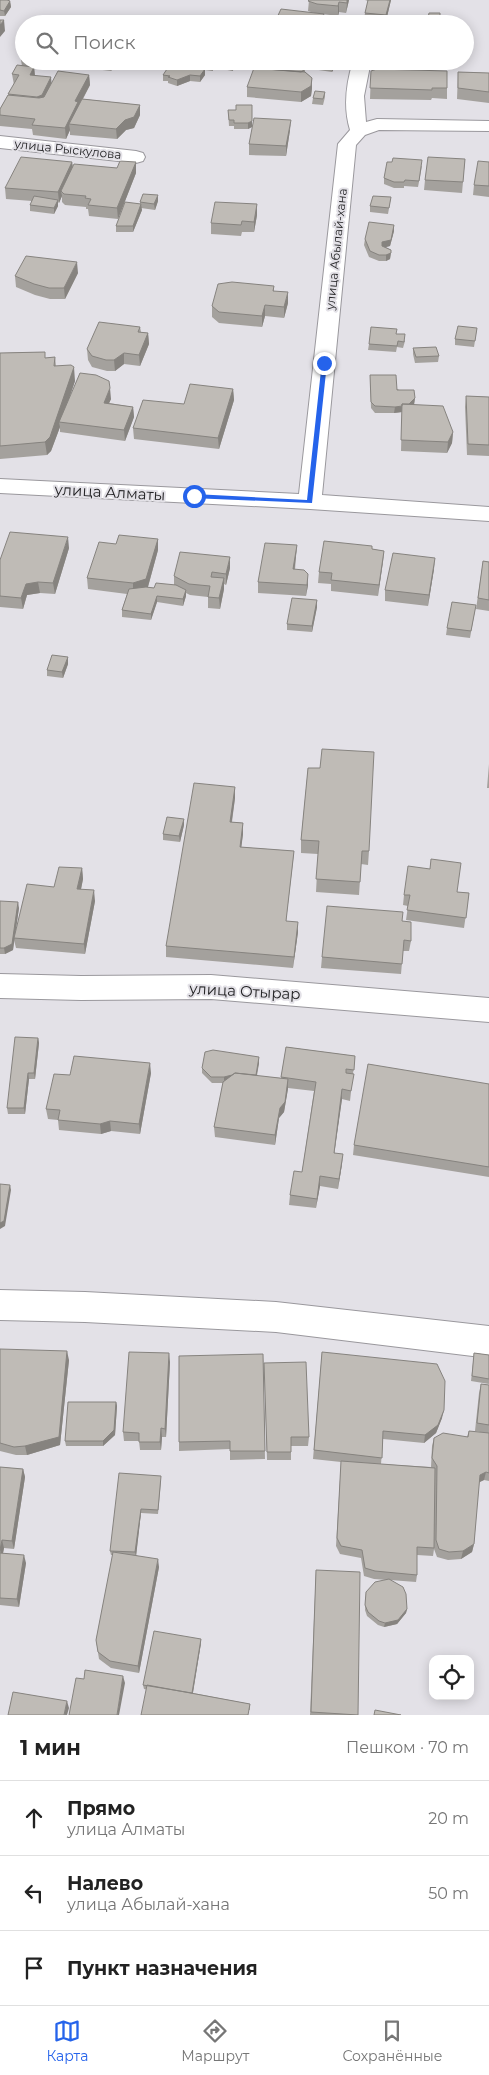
<!DOCTYPE html>
<html lang="ru">
<meta charset="utf-8">
<style>
:root{--surface:#fff;--page:#f2f2f2;--text:#222;--muted:#767676;--line:#e0e0e0;--accent:#2563eb}
body{margin:0;font-family:Montserrat,sans-serif;background:var(--page);color:var(--text)}
.controls{position:absolute;right:15px;bottom:15px;display:grid;overflow:hidden;border-radius:10px;box-shadow:0 2px 12px #0003}
.controls button{width:45px;height:45px;display:grid;place-items:center;padding:0;border:0;border-bottom:1px solid var(--line);background:var(--surface);color:var(--text);font:25px sans-serif}
.stop{position:absolute;width:15px;height:15px;margin:-11px;border:4px solid #2563eb;border-radius:50%;background:#fff}
.stop.end{background:#2563eb;border-color:#fff;box-shadow:0 1px 5px #0008}
.list{margin:0;padding:0;list-style:none}
h2{display:flex;justify-content:space-between;align-items:center;height:65px;margin:0;padding:0 20px;font-size:21px}
h2 small{font-size:16px;font-weight:400;color:var(--muted)}
.list li{display:grid;grid-template-columns:32px 1fr auto;gap:15px;align-items:center;box-sizing:border-box;height:75px;padding:0 20px;border-top:1px solid var(--line)}
.list b{display:block;font-size:19px;white-space:nowrap}
.list p{margin:0;font-size:16px;white-space:nowrap;color:var(--muted)}
.list em{font-size:16px;font-style:normal;color:var(--muted)}
.icon{flex:none;width:28px;height:28px;fill:none;stroke:currentColor;stroke-width:2;stroke-linecap:round;stroke-linejoin:round}
.map{position:relative;flex:none;width:489px;height:1715px;overflow:hidden}
.search{position:absolute;background:var(--surface);box-shadow:0 2px 12px #0003;left:15px;right:15px;top:15px;height:55px;display:flex;align-items:center;gap:12px;box-sizing:border-box;padding:0 18px;border-radius:28px;color:var(--muted);font-size:19px}
.sheet{height:290px;background:var(--surface)}
nav{display:flex;justify-content:space-around;align-items:center;box-sizing:border-box;height:70px;border-top:1px solid var(--line);background:var(--surface);font-size:14px;color:var(--muted)}
nav a{display:grid;justify-items:center;gap:2px}
nav .on{color:var(--accent)}
.map>svg:first-child{display:block}
.lines{fill:none;stroke-linecap:round;stroke-linejoin:round}
.minor-casing{stroke:#9a989d;stroke-width:2}
.minor{fill:#fff;fill-rule:evenodd}
.wall{fill:#a4a19d}
.shaded-wall{fill:#86837f}
.building{fill:#bfbbb6;stroke:#86837f}
.route{fill:#2563eb}
.labels{text-anchor:middle;dominant-baseline:central;stroke-width:4;stroke-linejoin:round;paint-order:stroke}
.far-street-label{font-size:12px;fill:#242426;stroke:#e3e1e7}
.street-label{font-size:15px;fill:#242426;stroke:#e3e1e7}
</style>
<div class="map">
<svg width="489" height="1715" viewBox="0 0 489 1715">
<rect width="100%" height="100%" fill="#e3e1e7"/>
<g class="lines">
<g class="minor-casing">
<path id="minor" d="M353,61H371L364,96L366,122L377,119L489,121V131L379,130L365,135L356,145L322,495L489,507V521L310,509L0,493V479L299,494L338,144L350,130C343,107 346,84 353,61Z
M0,136L136,151L143,153L145,157L143,161L136,163L0,148Z
M0,974L81,976L211,975L489,998V1022L211,999L81,1000L0,998Z
M0,1290L85,1292L276,1302L489,1326V1358L276,1332L85,1322L0,1320Z"/>
</g>
<use href="#minor" class="minor"/>
</g>
<path class="wall" d="M0,0L10,1L11,7L5,16H0Z
M309,0H349L346,13L339,12L338,16L314,13L308,11Z
M365,0H391L386,21L364,19L365,13L368,1Z
M429,13H440L439,24L428,23Z
M24,56V61H46L40,66H24L34,67L35,76L51,77V83L89,75L90,85L83,99L140,105V115L134,128L126,130L117,139L70,135V130L66,139L33,135L32,129L0,126V109L14,85L12,74L22,66L21,60Z
M117,61L111,71L94,69V64Z
M145,61H172L168,65Z
M174,61H237V67L232,71L218,68V65L212,71L205,70V75L200,82L190,81L177,86L168,83V81H163V75L179,67L197,68L174,62Z
M276,61H337V63L332,72L305,68V72L312,78V88L311,96L301,102L247,97V87L266,69L277,62Z
M371,71L447,88V99L432,98L431,100L370,99Z
M458,72L489,73V103L457,99Z
M325,92V97L323,105L312,104L313,98Z
M252,105V127L248,129H234V126H229L228,110H236Z
M290,130L286,156L249,155V144Z
M465,159L462,193L424,190L425,180Z
M72,162L73,166L117,168L136,162V173L118,219L89,216L88,209H86V207L65,205L62,202V196L59,203L58,202V206L54,214L30,211V205L32,201L6,199L5,188Z
M489,162V197L473,195L474,185Z
M422,166L418,187L404,186V188H394L384,184V178Z
M391,197L388,214L370,212V206Z
M158,201L155,210L141,208L142,210L133,232H116V226L140,204V202Z
M257,204V215L254,232H242L241,236L211,234V223Z
M394,225V231L390,246L386,247L391,250L390,259L386,261H379L369,257L364,245L365,239Z
M78,273L65,299H50L35,295L16,287L15,276Z
M274,286V291L288,303L284,318L265,316L262,327L219,323L212,317V306Z
M140,327L141,332L148,333L149,344L140,366L124,364L115,371H107L92,367L88,360L87,349Z
M477,328L474,347L455,345V339Z
M397,334L405,341L403,348L397,347L396,352L368,350L369,344Z
M413,348L439,356L438,362L415,363L413,354Z
M45,352V358L55,357L56,366L75,381L70,396L111,399L109,403L133,407L134,417L125,441L60,432V427L51,451L47,455L0,459V353Z
M370,375L415,398L414,404L453,432L452,443L447,453L401,451L402,412L394,413H375L371,408Z
M233,389L234,400L219,449L134,439L133,428L184,404Z
M466,396L489,397V456L467,455L465,407Z
M297,545L296,556L295,570L308,585L306,596L258,593V582Z
M372,546V549L384,551L378,596L331,591V584L318,583L319,572Z
M69,548L55,594L40,593L27,595L23,609L0,607V560Z
M158,550L148,587L154,588L174,585V576L230,568L226,585L224,584V589L220,609L208,608V597L190,595L186,593V596L183,606L157,602L151,620L122,617V610L127,594L88,589L87,578Z
M483,561L489,562V611L476,609Z
M434,569L428,606L385,601V590Z
M317,600V607L312,632L287,630V624Z
M476,605L470,638L446,635L447,628Z
M68,657V664L63,678L47,676V670Z
M489,764V788H487Z
M308,768L369,851L368,865L361,864L359,895L316,892L318,854L301,853V840Z
M235,787V798L232,822L243,823V834L241,847L294,851L293,862L286,921L298,932L293,968L166,957V946Z
M184,825L180,842L163,840V834Z
M82,868L83,879L81,889L95,901L85,954L16,948L14,940L13,950L5,954H0V901L19,908L15,933L54,887Z
M457,892L469,893L464,928L406,920L408,906L403,905L404,895Z
M402,921L411,941L409,951H403L401,974L321,968L322,957Z
M38,1038L39,1043L35,1079H29L25,1114H8L7,1108Z
M286,1047L355,1056L350,1101L342,1099L334,1153L342,1164L338,1189L320,1186L316,1208L289,1205L290,1195L302,1172L314,1091L288,1088L284,1112L279,1118L275,1145L215,1137L214,1127L223,1083H212L202,1073V1068L259,1063L257,1076L281,1078Z
M151,1073L140,1134L111,1131L101,1134L59,1130L58,1120L48,1119L46,1109L70,1075Z
M489,1084V1177L353,1155L354,1145Z
M0,1349L69,1360L60,1445L27,1455H16L0,1451Z
M322,1352L442,1418L436,1433L424,1443L383,1439L381,1464L431,1467L432,1446L434,1438L467,1437L469,1431L486,1433L475,1431L479,1393L481,1384L489,1385V1481L484,1480L479,1482L474,1544L472,1552L461,1559L448,1560L437,1557L434,1549L433,1556L417,1555V1575L416,1582L390,1580L407,1609L406,1613L397,1624L384,1627L378,1625L367,1616L365,1610L366,1592L387,1580L374,1579L364,1576L361,1558L340,1554L336,1546L341,1462L313,1459Z
M474,1353L489,1355V1384L471,1381Z
M263,1354L265,1459L230,1460V1449L179,1451V1442Z
M170,1362L166,1437H162L161,1450H140L139,1441H124L123,1432Z
M264,1363L309,1437L308,1446H291V1460H267Z
M116,1402L117,1406L115,1435L103,1446H66L65,1441Z
M0,1467L23,1469L25,1477L14,1549L4,1548L3,1553L26,1563L19,1607L0,1605Z
M161,1481L158,1514L141,1513L136,1555L159,1567L139,1673L111,1668L99,1659L96,1640L113,1555H111L110,1551Z
M316,1570L358,1715H310Z
M201,1639V1643L193,1693L250,1704V1710L144,1689L143,1685Z"/>
<path class="shaded-wall" d="M347,0H349L346,13L347,3Z
M390,0H391L386,21V15Z
M10,1L11,7L5,16L4,11Z
M339,2V12L338,16V6Z
M324,14V24H320Z
M4,20L5,31L0,37V25Z
M39,61H46L40,66Z
M113,61H117L111,71V65Z
M216,61H221L218,62V65L212,71V66Z
M237,61V67L232,71V66Z
M332,61H337V63L332,72Z
M34,67L35,77L30,75Z
M205,69V75L200,82V76Z
M89,75L90,85L69,124L70,130L66,139L65,128L75,101Z
M190,75V81L177,86V80Z
M51,77L52,88L37,107V97Z
M312,78V88L311,96L301,102V92Z
M140,105V115L134,128L126,130L117,139L116,129Z
M291,120L290,130L286,156V146Z
M252,121V127L248,129V123Z
M72,162L73,173L61,191L62,196L59,203L58,192Z
M136,162V173L118,219L117,208Z
M158,195V201L155,210L154,204Z
M58,200V206L54,214V208Z
M141,204L142,210L133,232V226Z
M257,204V215L254,232V222Z
M394,225V231L390,246L382,248V242Z
M391,253L390,259L386,261V255Z
M77,262L78,273L65,299L64,288Z
M288,292V303L284,318V307Z
M265,305V316L262,327V316Z
M148,333L149,344L140,366L139,355Z
M124,353V364L115,371L114,360Z
M74,367L75,381L61,422H59L60,427L51,451L47,455L45,442Z
M110,388L111,399L104,414V403Z
M233,389L234,400L219,449L218,438Z
M415,398L414,405L402,406Z
M402,406V412L394,413L395,407Z
M133,407L134,417L125,441L124,430Z
M453,432L452,443L447,453L448,442Z
M68,537L69,548L55,594L53,583Z
M158,539V550L147,590L133,594V583Z
M297,545L296,556L293,580V569Z
M384,551L383,562L378,596L379,585Z
M230,557V568L226,585V574Z
M435,558L434,569L428,606L429,595Z
M308,574V585L306,596Z
M224,578V589L220,609L219,598Z
M38,582L40,593L27,595L23,609L21,598L26,584Z
M186,590V596L183,606V599Z
M157,596V602L151,620V614Z
M317,600V607L312,632V626Z
M68,657V664L63,678L62,672Z
M235,787V798L230,833V822Z
M184,819V825L180,842L179,836Z
M243,823V834L240,858V847Z
M82,868L83,879L79,899L77,889Z
M94,890L95,901L85,954L84,944Z
M18,902L19,908L13,950L5,954L4,948Z
M298,922V932L293,968L294,957Z
M38,1038L39,1043L35,1079L34,1073Z
M259,1057V1063L255,1083V1077Z
M150,1063L151,1073L140,1134L139,1124Z
M28,1073L29,1079L25,1114L24,1108Z
M236,1074L224,1083V1077Z
M288,1079V1089L284,1112L279,1118L275,1145V1135L280,1108Z
M342,1089V1099L333,1163L334,1153Z
M110,1121L111,1131L101,1134L100,1124Z
M343,1154L342,1164L338,1189L339,1179Z
M320,1176V1186L316,1208L317,1199Z
M10,1185L11,1190L5,1226L0,1229V1223Z
M67,1351L69,1360L60,1445L27,1455L25,1446Z
M169,1353L170,1362L166,1437L165,1429Z
M116,1402L117,1406L115,1435L103,1446V1441Z
M444,1410L442,1418L436,1433L424,1443L425,1435Z
M161,1428L162,1437L161,1450L160,1442Z
M23,1469L25,1477L14,1549L12,1541Z
M486,1472L484,1480L478,1483L480,1475Z
M141,1509V1513L136,1557L135,1552Z
M2,1540L4,1548L2,1558L0,1550Z
M474,1544L472,1552L461,1559L463,1551Z
M24,1555L26,1563L19,1607L17,1599Z
M158,1559L159,1567L139,1673L138,1666Z
M407,1609L406,1613L397,1624L384,1627L385,1623Z
M201,1639V1643L192,1698V1694Z
M123,1676L125,1683L119,1715H117Z
M67,1701L69,1708L67,1715H64Z"/>
<path class="building" d="M0,0H7L10,1L4,11L0,10Z
M309,0H347V3L339,2L338,6L317,4L308,1Z
M368,0H390L386,15L365,13Z
M281,9L324,14L320,24H274Z
M429,13H440V18H428Z
M0,20H4L0,25Z
M95,61H113L111,65L94,64Z
M194,61H216L212,66Z
M219,61H237L232,66L218,62Z
M269,61H270L305,66L303,71L301,72L266,69Z
M17,65L34,67L30,75L51,77L42,95L37,97L8,94L19,75L12,74Z
M180,65L205,69L200,76L190,75L177,80L168,77L170,76L163,75L169,66L179,67Z
M254,68L305,72L312,78L311,86L301,92L247,87Z
M377,69L447,71V88H432V90L370,88L371,71Z
M58,71L89,75L75,101L78,102L65,128L32,125L35,119L0,115V109L8,95L39,98L44,97Z
M458,72L489,73V92L458,88Z
M315,91L325,92L323,99L313,98Z
M82,99L140,105L134,117L125,120L116,129L69,124Z
M236,105H252V121L248,123H234V120H229L228,110H236Z
M254,118L291,120L286,146L249,144Z
M21,157L72,162L58,192L5,188Z
M428,157L465,159L463,182L425,180Z
M393,158L422,160L419,181L405,180L404,182H394L384,178L387,162H392Z
M120,161L136,162L117,208L88,205L91,199L85,198L86,196L64,194L61,191L74,164L117,168Z
M478,161L489,162V186L474,185Z
M143,194L158,195L154,204L140,202Z
M34,196L58,200L54,208L30,205Z
M373,196L391,197L389,208L370,206Z
M125,202L141,204L133,226H116Z
M215,202L257,204L254,222L242,221L241,225L211,223Z
M369,222L394,225L391,240L382,242V246L391,250V253L386,255H379L370,251L365,239Z
M26,256L77,262L64,288H49L34,284L15,276Z
M232,282L274,286L273,291L288,292L284,307L265,305L262,316L219,312L212,306L218,284Z
M99,322L140,327L138,332L148,333L139,355L124,353L114,360H106L92,356L87,349Z
M458,326L477,328L475,341L455,339Z
M371,327L397,329L396,334H405L404,342L398,341L397,346L369,344Z
M436,347L439,356L416,357L413,348Z
M45,352V358L55,357L54,366L71,365L74,367L50,437L45,442L0,446V353Z
M80,373L96,375L109,381L110,388L104,403L133,407L124,430L59,422Z
M370,375H396L397,390H414L415,398L409,404H402V406L395,407L375,406L371,402Z
M190,384L233,389L218,438L133,428L143,400L184,404Z
M466,396L489,397V445L468,444Z
M402,404L443,406L453,432L448,442L401,440Z
M10,532L68,537L53,583L38,582L26,584L21,598L0,596V560Z
M119,535L158,539L146,579L133,583L87,578L99,542L116,544Z
M324,541L372,546V549L384,551L379,585L331,580L332,573L319,572Z
M265,543L297,545L293,569L304,570L308,574L307,585L258,582Z
M180,552L230,557L226,574L212,572L211,577L224,578L219,598L208,597L210,586L189,584L174,576Z
M393,553L435,558L429,595L385,590Z
M483,561L489,562V600L478,598Z
M156,583L176,585L186,590L183,599L157,596L151,614L122,610L129,589L146,587L154,588Z
M292,598L317,600L312,626L287,624Z
M452,602L476,605L471,631L447,628Z
M52,655L68,657L62,672L47,670Z
M322,749L374,752L369,851H362L360,882L316,879L319,841L301,840L308,768H320Z
M194,783L235,787L230,822L243,823L240,847L294,851L286,921L298,922L294,957L166,946Z
M167,817L184,819L179,836L163,834Z
M431,859L461,863L457,892L469,893L466,918L407,910L410,895H404L408,866L430,869Z
M59,867L82,868L77,889L94,890L84,944L14,938L27,884L54,887Z
M0,901L18,902L12,944L4,948H0Z
M327,906L403,912L402,921L411,922V941L404,940L402,964L322,957Z
M15,1037L38,1038L34,1073H28L24,1108H7Z
M286,1047L355,1056L354,1070L346,1069V1073L354,1074L351,1091L342,1089L334,1153L343,1154L339,1179L320,1176L317,1199L290,1195L294,1171L302,1172L316,1082L281,1077Z
M213,1050L259,1057L256,1075L235,1073L232,1075L224,1077H211L202,1068L205,1052Z
M74,1056L150,1063L139,1124L110,1121L100,1124L58,1120L60,1110L46,1109L54,1074L70,1075Z
M368,1064L489,1084V1167L354,1145Z
M235,1073L288,1079L285,1102L280,1108L275,1135L214,1127L223,1082Z
M0,1184L10,1185L4,1221L0,1223Z
M0,1349L67,1351L59,1437L25,1446L14,1447L0,1443Z
M129,1352L169,1353L165,1429L161,1428L160,1442H139V1433L123,1432Z
M322,1352L437,1364L445,1381L444,1410L438,1425L425,1435L383,1431L382,1458L314,1450Z
M474,1353L489,1355V1379L472,1376Z
M263,1354L265,1451H230V1441L179,1442V1356Z
M306,1362L309,1437H291V1452H267L264,1363Z
M481,1384L489,1385V1425L477,1423Z
M68,1402H116L114,1430L103,1441H65Z
M469,1431L489,1433V1473L486,1472L480,1475L474,1544L463,1551L449,1552L439,1549L436,1540L437,1466L432,1458L434,1438L443,1433L468,1437Z
M341,1461L435,1468L434,1548L417,1547V1575L375,1571L365,1568L362,1550L341,1546L337,1538Z
M0,1467L23,1469L12,1541L2,1540L0,1550Z
M119,1473L161,1476L158,1510L141,1509L135,1552L110,1551Z
M113,1552L158,1559L138,1666L110,1661L98,1652L96,1640Z
M0,1553L24,1555L17,1599L0,1598Z
M316,1570L360,1572L358,1715L311,1712Z
M389,1579L403,1587L406,1594L407,1609L398,1620L385,1623L379,1621L368,1612L365,1605L366,1592L375,1582Z
M154,1631L201,1639L192,1693L143,1685Z
M85,1670L123,1676L117,1715H69L76,1678L84,1679Z
M147,1685L250,1704L248,1715H141Z
M13,1692L67,1701L64,1715H8Z
M375,1710L401,1715H374Z"/>
<path class="route" d="M322,361L327,363L312,503L191,498L190,496L194,494L307,500Z"/>
<g class="labels">
<g class="far-street-label">
<text transform="translate(68 149) rotate(6)">улица Рыскулова</text>
<text transform="translate(336 249) rotate(-84)">улица Абылай-хана</text>
</g>
<g class="street-label">
<text transform="translate(110 492) rotate(3)">улица Алматы</text>
<text transform="translate(245 991) rotate(3)">улица Отырар</text>
</g>
</g>
</svg>
<div class="controls">
<button><svg class="icon" aria-label="locate" viewBox="0 0 24 24"><circle cx="12" cy="12" r="6"/><path d="M12 2v4M12 18v4M2 12h4M18 12h4"/></svg></button>
</div>
<div class="stop" style="left:194px;top:496px"></div>
<div class="stop end" style="left:324px;top:363px"></div>
<div class="search"><svg class="icon" aria-label="search" viewBox="0 0 24 24"><circle cx="10" cy="10" r="6"/><path d="M15 15l6 6"/></svg>Поиск</div>
</div>
<section class="sheet">
<h2>1 мин<small>Пешком · 70 m</small></h2>
<ul class="list">
<li><svg class="icon" aria-label="ahead" viewBox="0 0 24 24"><path d="M12 20V5M6 11l6-6 6 6"/></svg><div><b>Прямо</b><p>улица Алматы</p></div><em>20 m</em></li>
<li><svg class="icon" aria-label="left" viewBox="0 0 24 24"><path d="M17 20v-9H6M10 6l-5 5 5 5"/></svg><div><b>Налево</b><p>улица Абылай-хана</p></div><em>50 m</em></li>
<li><svg class="icon" aria-label="arrive" viewBox="0 0 24 24"><path d="M6 21V4h12l-3 4 3 4H6"/></svg><div><b>Пункт назначения</b></div></li>
</ul>
</section>
<nav>
<a class="on"><svg class="icon" aria-label="map" viewBox="0 0 24 24"><path d="M3 6l6-2 6 2 6-2v14l-6 2-6-2-6 2zM9 4v14M15 6v14"/></svg>Карта</a>
<a><svg class="icon" aria-label="directions" viewBox="0 0 24 24"><path d="M12 3l9 9-9 9-9-9zM9 14v-3h6M13 9l2 2-2 2"/></svg>Маршрут</a>
<a><svg class="icon" aria-label="saved" viewBox="0 0 24 24"><path d="M7 4h10v16l-5-4-5 4z"/></svg>Сохранённые</a>
</nav>
